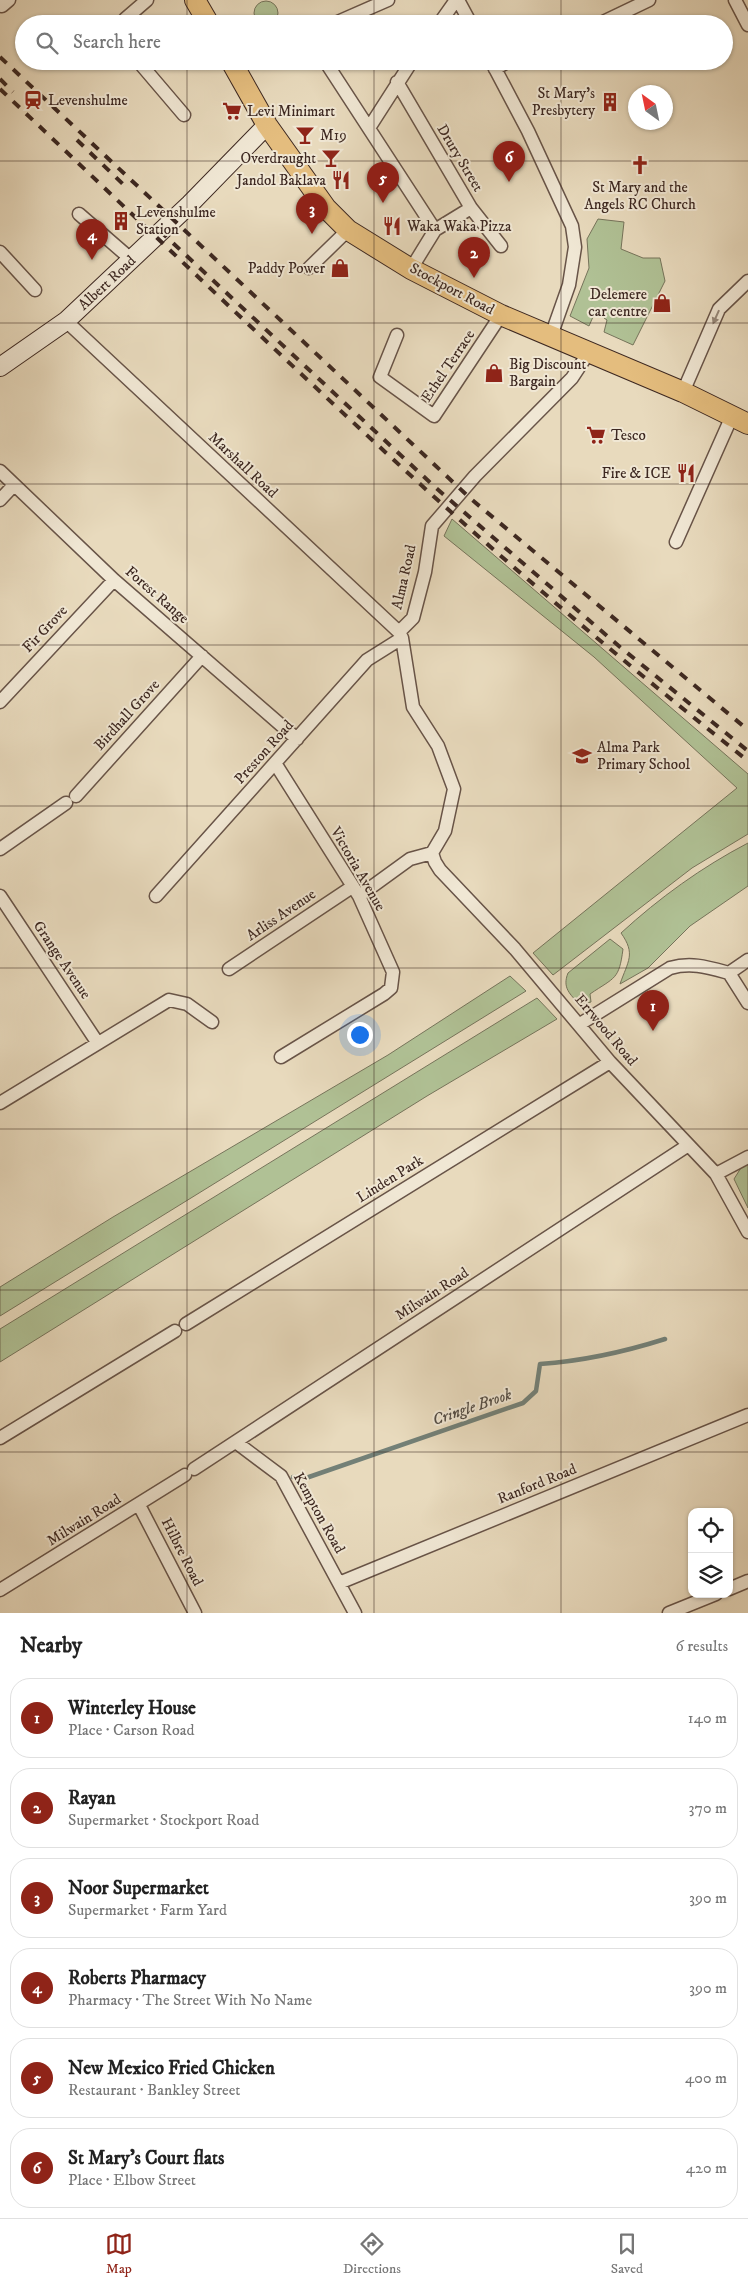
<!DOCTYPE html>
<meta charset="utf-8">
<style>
:root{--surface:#fff;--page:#f6f6f6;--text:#222;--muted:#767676;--line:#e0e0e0;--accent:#8f2418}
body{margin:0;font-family:"IM FELL DW Pica",serif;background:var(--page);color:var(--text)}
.controls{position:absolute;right:15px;bottom:15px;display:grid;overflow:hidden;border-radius:10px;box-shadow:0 1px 4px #0004}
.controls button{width:45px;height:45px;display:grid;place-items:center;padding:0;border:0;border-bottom:1px solid var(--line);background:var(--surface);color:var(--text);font:25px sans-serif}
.compass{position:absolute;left:628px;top:85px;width:45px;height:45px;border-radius:50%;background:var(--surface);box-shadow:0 1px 4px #0004;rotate:327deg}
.you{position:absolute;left:359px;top:1034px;width:18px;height:18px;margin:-12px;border:4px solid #fff;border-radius:50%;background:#1a73e8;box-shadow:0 0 0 8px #1a73e833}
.badge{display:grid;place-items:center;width:32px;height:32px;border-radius:50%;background:var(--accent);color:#fff;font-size:16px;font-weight:700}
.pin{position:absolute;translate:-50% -41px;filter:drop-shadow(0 1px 2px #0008)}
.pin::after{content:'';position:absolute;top:26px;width:18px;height:15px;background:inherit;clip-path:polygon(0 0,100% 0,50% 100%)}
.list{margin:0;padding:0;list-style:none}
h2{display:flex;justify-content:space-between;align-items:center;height:65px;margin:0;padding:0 20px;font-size:21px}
h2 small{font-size:16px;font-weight:400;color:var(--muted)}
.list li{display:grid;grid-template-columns:32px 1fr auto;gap:15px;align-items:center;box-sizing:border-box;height:80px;margin:0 10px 10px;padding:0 10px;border:1px solid var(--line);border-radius:20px}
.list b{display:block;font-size:19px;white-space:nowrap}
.list p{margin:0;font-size:16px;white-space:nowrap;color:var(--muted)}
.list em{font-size:16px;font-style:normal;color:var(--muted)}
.icon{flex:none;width:28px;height:28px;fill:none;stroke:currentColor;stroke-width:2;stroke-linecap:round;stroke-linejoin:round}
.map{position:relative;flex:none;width:748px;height:1613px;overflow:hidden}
.search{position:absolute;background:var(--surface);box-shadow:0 1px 4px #0004;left:15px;right:15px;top:15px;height:55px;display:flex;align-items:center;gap:12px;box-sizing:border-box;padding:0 18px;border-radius:28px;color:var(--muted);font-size:19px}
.sheet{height:605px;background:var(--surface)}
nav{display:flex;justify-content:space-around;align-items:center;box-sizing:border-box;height:70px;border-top:1px solid var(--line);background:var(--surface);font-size:14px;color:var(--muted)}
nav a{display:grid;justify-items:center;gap:2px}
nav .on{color:var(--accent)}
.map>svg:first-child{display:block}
.green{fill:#b0c195;stroke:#76745b}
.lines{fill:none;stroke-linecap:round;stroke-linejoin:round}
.stream{stroke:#738077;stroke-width:4.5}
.minor-casing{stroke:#685448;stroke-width:15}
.secondary-casing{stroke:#3d2821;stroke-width:20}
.trunk-casing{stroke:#3d2821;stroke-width:22}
.minor{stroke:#f0e7d4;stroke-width:12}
.secondary{stroke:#f0e7d4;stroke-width:18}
.trunk{stroke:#e4bd7e;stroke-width:20}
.rail{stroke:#3d2821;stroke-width:4;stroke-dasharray:9 9;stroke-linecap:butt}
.oneway{fill:#96887a}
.grid{fill:none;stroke:#3d2821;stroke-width:1;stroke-opacity:0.55}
.labels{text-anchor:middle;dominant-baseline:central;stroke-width:4;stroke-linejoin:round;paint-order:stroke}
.poi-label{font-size:15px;fill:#3d2821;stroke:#f0e7d4;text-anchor:start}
.street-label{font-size:15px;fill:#3d2821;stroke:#f0e7d4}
.water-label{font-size:16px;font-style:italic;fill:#544d45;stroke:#f0e7d4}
</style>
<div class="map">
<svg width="748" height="1613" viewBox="0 0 748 1613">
<rect width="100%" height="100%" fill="#e8dabd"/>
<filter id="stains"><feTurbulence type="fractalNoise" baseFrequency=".004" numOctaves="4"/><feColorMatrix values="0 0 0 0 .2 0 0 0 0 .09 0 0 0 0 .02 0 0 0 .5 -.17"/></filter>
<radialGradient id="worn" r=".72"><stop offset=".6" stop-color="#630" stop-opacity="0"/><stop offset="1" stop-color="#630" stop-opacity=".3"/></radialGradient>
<path class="green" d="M254 13a12 12 0 1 1 24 0a12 12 0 1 1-24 0Z
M598,219L624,222L621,249L643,258H660L665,281L633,345L604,332L607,320L604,318L605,313L596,310L589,326L570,316L589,268L587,239Z
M452,519L748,774V834L692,868L553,975L533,953L737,788L594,657L444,536Z
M748,843V886L690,926L648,968L620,984C628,961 636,954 621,933C659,898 702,867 748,843Z
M610,939L623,949C619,980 615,977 590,994L591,1002L580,1005C570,994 562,988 568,973Z
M510,976L526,991L0,1316V1287L113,1217L388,1055Z
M537,998L557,1019L427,1096L0,1362V1329Z
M748,1162V1208L734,1179L744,1163Z"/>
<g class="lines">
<path class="stream" d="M293,1477L306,1478L523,1403L536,1391L540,1364C584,1361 624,1352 665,1339"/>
<g class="minor-casing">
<path id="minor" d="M458,0L471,24
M735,0L748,25
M2,6L9,0
M124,24L125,19L147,0
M333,24L388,0
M439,24L456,0
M599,24L649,0
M138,61L184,115
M325,61L435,230
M491,61L528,131L572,226L575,247L569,285L551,336
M495,69L509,61
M397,82L471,208L501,246
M369,128L412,61
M79,214L132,260
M0,252L35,290
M309,268L348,230
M411,269L435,230L471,208
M66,321L399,632L402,638L413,707L438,746L454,789L445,831L432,853L410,859L359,896
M397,335L380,377L434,416L501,315
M683,392L719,309L748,281
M0,471L114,580L297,739
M0,500L14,485
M676,542L732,416
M399,632L413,618L425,572L432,526L475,476L572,378L589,352
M0,702L114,580
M275,763L359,896L393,972L391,988L384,994L281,1057
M76,796L202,656
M0,849L66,803
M432,853L435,862L440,870L515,949L610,1062L716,1174L748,1232
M0,896L97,1042
M156,896L367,660L402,638
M229,969L352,887
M729,973L748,1003
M580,1024L670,968C691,962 707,967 729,973L748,960
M0,1103L169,1000L187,1004L212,1022
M716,1174L748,1157
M186,1324L610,1062
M0,1438L175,1331
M237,1443L281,1476L355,1613
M194,1469L687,1146
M139,1505L195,1613
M339,1583L748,1415
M729,1589L748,1581
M0,1590L185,1475
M669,1613L716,1594"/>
</g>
<g class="secondary-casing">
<path id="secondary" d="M0,367L66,321L190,204L267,125"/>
</g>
<g class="trunk-casing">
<path id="trunk" d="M195,0L209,24
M231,61L267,125L326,208L348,230L411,269L501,315L683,392L748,424"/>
</g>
<use href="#minor" class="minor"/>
<use href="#secondary" class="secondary"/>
<use href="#trunk" class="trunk"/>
<path class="rail" d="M0,57L471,499L748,730
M0,79L13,92
M0,89C143,224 285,361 431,494C534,587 640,675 748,761
M77,140L126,187
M160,231L436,488L620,647L748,751"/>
</g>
<defs><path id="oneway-solid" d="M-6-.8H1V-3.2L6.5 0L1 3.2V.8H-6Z" transform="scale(1.25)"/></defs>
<use class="oneway" href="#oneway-solid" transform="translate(716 317) rotate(114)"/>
<path class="grid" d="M187,0V24M374,0V24M561,0V24M187,61V1613M374,61V1613M561,61V1613M0,161H748M0,323H748M0,484H748M0,645H748M0,806H748M0,968H748M0,1129H748M0,1290H748M0,1452H748"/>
<defs>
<g id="station-bare" transform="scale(1.5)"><path d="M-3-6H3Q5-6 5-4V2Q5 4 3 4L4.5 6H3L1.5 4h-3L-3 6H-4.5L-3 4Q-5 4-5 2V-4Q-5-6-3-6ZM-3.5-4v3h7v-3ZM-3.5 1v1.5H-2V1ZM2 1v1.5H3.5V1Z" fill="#8f2418" stroke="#f0e7d4" stroke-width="2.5" paint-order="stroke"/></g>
<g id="building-bare" transform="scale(1.5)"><path d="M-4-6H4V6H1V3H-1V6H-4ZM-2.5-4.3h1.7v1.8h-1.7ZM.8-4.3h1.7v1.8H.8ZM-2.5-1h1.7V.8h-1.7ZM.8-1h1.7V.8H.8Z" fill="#8f2418" stroke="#f0e7d4" stroke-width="2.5" paint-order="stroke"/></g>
<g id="supermarket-bare" transform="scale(1.5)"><path d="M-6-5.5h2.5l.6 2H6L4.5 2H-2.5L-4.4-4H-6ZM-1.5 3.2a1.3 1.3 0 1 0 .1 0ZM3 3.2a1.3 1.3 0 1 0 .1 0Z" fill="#8f2418" stroke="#f0e7d4" stroke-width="2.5" paint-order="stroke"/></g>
<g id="bar-bare" transform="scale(1.5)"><path d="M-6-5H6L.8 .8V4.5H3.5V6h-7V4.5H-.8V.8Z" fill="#8f2418" stroke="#f0e7d4" stroke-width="2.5" paint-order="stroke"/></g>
<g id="church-bare" transform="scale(1.5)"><path d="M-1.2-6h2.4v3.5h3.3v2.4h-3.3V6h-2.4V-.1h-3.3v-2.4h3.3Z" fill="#8f2418" stroke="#f0e7d4" stroke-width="2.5" paint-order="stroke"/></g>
<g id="restaurant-bare" transform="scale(1.5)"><path d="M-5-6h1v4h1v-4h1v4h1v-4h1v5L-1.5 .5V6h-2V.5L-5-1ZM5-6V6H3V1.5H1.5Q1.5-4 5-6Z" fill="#8f2418" stroke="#f0e7d4" stroke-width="2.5" paint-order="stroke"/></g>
<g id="shop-bare" transform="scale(1.5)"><path d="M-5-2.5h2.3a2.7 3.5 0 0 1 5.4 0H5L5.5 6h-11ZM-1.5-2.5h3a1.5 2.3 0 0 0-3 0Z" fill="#8f2418" stroke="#f0e7d4" stroke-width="2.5" paint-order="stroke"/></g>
<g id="school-bare" transform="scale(1.5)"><path d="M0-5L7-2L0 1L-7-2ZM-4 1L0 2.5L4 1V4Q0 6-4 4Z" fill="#8f2418" stroke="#f0e7d4" stroke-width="2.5" paint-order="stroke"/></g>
</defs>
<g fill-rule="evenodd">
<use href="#station-bare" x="33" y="100"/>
<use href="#building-bare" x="610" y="102"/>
<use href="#supermarket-bare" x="232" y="111"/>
<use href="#bar-bare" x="305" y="135"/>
<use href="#bar-bare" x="331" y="158"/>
<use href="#church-bare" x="640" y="165"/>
<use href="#restaurant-bare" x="341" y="180"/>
<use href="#building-bare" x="121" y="221"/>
<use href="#restaurant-bare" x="392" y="226"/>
<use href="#shop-bare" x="340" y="268"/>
<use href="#shop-bare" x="662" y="303"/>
<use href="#shop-bare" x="494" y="373"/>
<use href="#supermarket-bare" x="596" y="435"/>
<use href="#restaurant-bare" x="686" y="473"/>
<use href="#school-bare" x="582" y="756"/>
</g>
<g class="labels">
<g class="poi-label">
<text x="595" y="93" text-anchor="end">St Mary's<tspan x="595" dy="17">Presbytery</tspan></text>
<text x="48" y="100">Levenshulme</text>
<text x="247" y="111">Levi Minimart</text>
<text x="320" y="135">M19</text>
<text x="316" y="158" text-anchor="end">Overdraught</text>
<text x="326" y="180" text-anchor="end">Jandol Baklava</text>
<text x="640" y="187" text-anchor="middle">St Mary and the<tspan x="640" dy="17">Angels RC Church</tspan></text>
<text x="136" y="212">Levenshulme<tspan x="136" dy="17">Station</tspan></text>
<text x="407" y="226">Waka Waka Pizza</text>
<text x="325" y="268" text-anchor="end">Paddy Power</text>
<text x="647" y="294" text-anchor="end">Delemere<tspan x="647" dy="17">car centre</tspan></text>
<text x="509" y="364">Big Discount<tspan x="509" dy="17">Bargain</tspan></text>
<text x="611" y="435">Tesco</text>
<text x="671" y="473" text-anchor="end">Fire &amp; ICE</text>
<text x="597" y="747">Alma Park<tspan x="597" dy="17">Primary School</tspan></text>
</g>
<g class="street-label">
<text transform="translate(460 158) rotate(59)">Drury Street</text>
<text transform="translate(107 283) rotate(-43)">Albert Road</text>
<text transform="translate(452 289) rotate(28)">Stockport Road</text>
<text transform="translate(448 366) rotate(-56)">Ethel Terrace</text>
<text transform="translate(243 465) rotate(43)">Marshall Road</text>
<text transform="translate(404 577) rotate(-77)">Alma Road</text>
<text transform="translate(157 595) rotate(41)">Forest Range</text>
<text transform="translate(45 629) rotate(-47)">Fir Grove</text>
<text transform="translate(127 715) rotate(-48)">Birdhall Grove</text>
<text transform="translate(264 752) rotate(-48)">Preston Road</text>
<text transform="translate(358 869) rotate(60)">Victoria Avenue</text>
<text transform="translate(281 915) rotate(-34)">Arliss Avenue</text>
<text transform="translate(62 960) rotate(56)">Grange Avenue</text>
<text transform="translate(606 1030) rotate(50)">Errwood Road</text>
<text transform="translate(390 1179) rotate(-32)">Linden Park</text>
<text transform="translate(432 1294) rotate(-33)">Milwain Road</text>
<text transform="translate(537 1484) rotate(-22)">Ranford Road</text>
<text transform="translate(319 1513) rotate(61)">Kempton Road</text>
<text transform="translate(84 1520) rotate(-32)">Milwain Road</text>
<text transform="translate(182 1552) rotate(63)">Hilbre Road</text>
</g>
<g class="water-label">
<text transform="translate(472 1407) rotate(-19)">Cringle Brook</text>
</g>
</g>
<rect width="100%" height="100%" filter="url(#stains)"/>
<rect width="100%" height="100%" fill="url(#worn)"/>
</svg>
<div class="controls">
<button><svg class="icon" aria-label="locate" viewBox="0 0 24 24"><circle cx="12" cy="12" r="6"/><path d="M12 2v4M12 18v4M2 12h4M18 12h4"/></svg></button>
<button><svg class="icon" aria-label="layers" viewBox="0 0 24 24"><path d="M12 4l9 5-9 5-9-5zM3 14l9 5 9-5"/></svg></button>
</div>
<svg class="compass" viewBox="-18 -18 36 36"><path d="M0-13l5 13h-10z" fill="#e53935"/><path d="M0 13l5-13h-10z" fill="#767676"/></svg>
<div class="you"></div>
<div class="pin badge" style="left:653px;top:1031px">1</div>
<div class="pin badge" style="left:474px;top:278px">2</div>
<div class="pin badge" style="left:312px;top:234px">3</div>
<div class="pin badge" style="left:92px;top:260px">4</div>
<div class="pin badge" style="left:383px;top:203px">5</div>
<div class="pin badge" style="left:509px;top:182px">6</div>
<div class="search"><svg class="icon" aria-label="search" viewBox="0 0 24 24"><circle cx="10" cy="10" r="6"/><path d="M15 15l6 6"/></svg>Search here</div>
</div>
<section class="sheet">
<h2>Nearby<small>6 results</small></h2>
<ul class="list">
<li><span class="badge">1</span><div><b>Winterley House</b><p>Place · Carson Road</p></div><em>140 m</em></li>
<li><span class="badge">2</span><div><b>Rayan</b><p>Supermarket · Stockport Road</p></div><em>370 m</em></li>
<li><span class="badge">3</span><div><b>Noor Supermarket</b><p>Supermarket · Farm Yard</p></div><em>390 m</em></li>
<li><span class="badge">4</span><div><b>Roberts Pharmacy</b><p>Pharmacy · The Street With No Name</p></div><em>390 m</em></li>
<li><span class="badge">5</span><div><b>New Mexico Fried Chicken</b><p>Restaurant · Bankley Street</p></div><em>400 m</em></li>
<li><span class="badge">6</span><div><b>St Mary's Court flats</b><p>Place · Elbow Street</p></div><em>420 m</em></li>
</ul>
</section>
<nav>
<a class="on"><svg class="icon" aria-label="map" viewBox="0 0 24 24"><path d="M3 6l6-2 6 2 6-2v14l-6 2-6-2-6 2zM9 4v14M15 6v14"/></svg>Map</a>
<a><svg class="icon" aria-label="directions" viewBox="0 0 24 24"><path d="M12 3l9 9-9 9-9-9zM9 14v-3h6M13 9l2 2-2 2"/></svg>Directions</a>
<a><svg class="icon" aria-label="saved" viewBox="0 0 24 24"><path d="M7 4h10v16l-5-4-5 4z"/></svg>Saved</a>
</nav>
